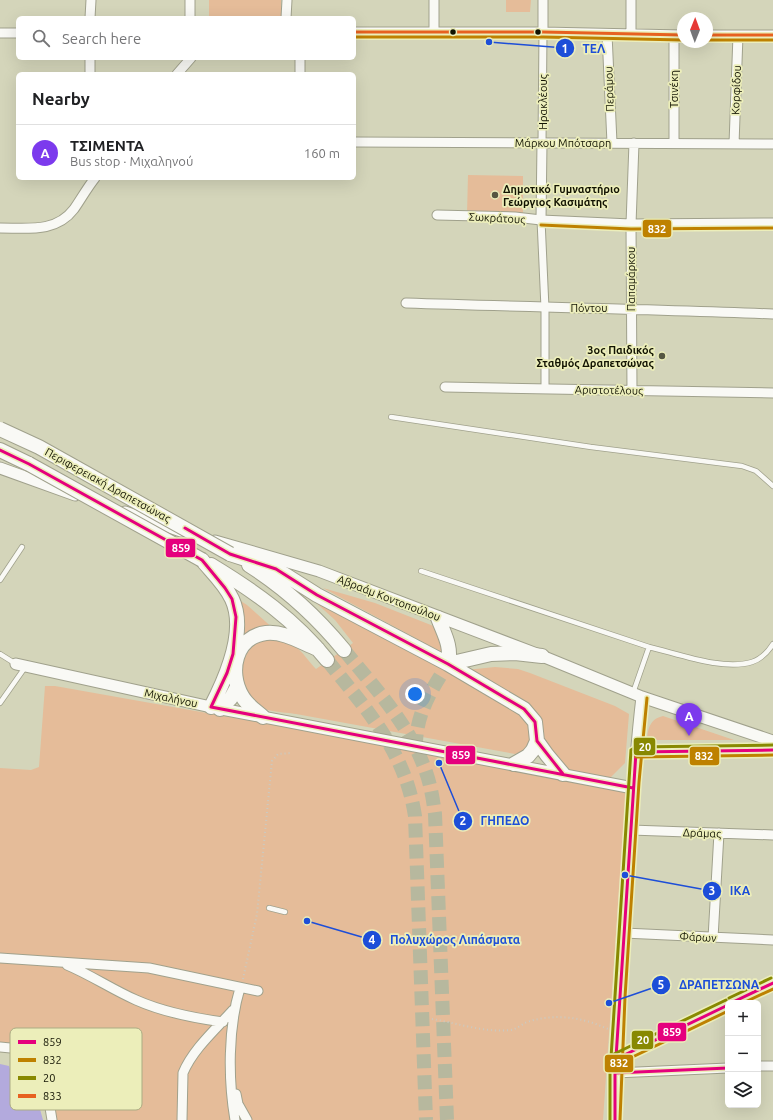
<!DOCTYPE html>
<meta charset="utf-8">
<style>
:root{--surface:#fff;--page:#f6f6f6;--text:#202124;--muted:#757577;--line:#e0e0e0;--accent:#7c3aed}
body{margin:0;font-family:Ubuntu,sans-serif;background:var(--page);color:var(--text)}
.controls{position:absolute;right:12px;bottom:12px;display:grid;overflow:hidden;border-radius:6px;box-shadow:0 4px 16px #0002}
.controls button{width:36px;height:36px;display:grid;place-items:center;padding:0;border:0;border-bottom:1px solid var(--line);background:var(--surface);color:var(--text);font:20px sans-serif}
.compass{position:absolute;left:677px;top:12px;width:36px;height:36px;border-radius:50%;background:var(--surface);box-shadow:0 4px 16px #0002;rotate:1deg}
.you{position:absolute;left:415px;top:694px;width:14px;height:14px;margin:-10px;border:3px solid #fff;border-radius:50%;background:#1a73e8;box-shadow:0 0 0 6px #1a73e833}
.badge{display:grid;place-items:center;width:26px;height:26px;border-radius:50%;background:var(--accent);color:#fff;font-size:13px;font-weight:700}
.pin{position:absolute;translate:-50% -33px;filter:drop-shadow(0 1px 2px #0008)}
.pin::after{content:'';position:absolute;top:21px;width:14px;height:12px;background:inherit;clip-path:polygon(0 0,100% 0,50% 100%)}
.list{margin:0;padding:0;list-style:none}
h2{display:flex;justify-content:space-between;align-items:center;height:52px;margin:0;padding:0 16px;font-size:17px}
h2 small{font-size:13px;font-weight:400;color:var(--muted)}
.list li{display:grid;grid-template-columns:26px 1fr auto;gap:12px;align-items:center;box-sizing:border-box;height:56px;padding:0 16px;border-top:1px solid var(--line)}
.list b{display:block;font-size:15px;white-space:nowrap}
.list p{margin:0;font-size:13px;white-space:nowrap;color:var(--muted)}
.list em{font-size:13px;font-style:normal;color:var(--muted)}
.icon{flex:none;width:22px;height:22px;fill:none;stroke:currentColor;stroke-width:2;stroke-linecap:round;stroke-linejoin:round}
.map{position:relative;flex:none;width:773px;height:1120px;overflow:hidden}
.search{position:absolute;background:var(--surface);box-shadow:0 4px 16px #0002;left:16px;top:16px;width:340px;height:44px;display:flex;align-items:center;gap:10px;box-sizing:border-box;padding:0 14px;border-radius:6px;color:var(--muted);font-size:15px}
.panel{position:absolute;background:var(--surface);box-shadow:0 4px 16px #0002;left:16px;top:72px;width:340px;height:108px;border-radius:6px}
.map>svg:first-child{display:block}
.green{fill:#e5bc99}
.water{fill:#b3aadd}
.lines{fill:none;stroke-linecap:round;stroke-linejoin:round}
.primary-tunnel{stroke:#b7b89e;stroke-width:14;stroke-dasharray:14 7;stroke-linecap:butt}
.service-casing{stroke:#a0a18c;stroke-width:6}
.pedestrian-casing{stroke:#a0a18c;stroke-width:9}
.minor-casing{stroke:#a0a18c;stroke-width:11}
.tertiary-casing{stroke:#a0a18c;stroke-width:13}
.primary-casing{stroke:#a0a18c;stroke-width:16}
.path{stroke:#cacac2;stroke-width:2;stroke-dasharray:1 3;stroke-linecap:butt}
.service{stroke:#f9f9f5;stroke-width:4.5}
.pedestrian{stroke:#f9f9f5;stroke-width:7}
.minor{stroke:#f9f9f5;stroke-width:9}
.tertiary{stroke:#f9f9f5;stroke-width:11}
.primary{stroke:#f9f9f5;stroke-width:14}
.primary-bridge-casing{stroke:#a0a18c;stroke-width:16;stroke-linecap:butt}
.primary-bridge{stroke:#f9f9f5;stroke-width:14}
.bus-1-casing{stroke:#eceeba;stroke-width:6}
.bus-2-casing{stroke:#eceeba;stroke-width:6}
.bus-3-casing{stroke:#eceeba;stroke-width:6}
.bus-4-casing{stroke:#eceeba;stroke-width:6}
.bus-1{stroke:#e5007d;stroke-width:3}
.bus-2{stroke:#be8100;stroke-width:3}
.bus-3{stroke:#888901;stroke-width:3}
.bus-4{stroke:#e76120;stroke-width:3}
.bus-dot{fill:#121302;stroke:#eceeba;stroke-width:1.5}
.poi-dot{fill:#565742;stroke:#eceeba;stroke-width:1.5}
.labels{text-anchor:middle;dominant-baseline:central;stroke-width:3.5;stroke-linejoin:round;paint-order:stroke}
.street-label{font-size:11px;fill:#121302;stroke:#eceeba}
.poi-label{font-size:11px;font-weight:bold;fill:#121302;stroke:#eceeba;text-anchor:start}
.key{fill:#eceeba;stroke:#abac83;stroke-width:1}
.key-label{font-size:11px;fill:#121302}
.leader{fill:none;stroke:#1d4ed8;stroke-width:1.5}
.callout-dot{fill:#1d4ed8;stroke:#eceeba;stroke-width:1.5}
.mark-label{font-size:12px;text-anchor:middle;font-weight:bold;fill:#fff}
.callout-label{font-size:12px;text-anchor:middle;font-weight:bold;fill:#1d4ed8;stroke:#eceeba;stroke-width:3.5;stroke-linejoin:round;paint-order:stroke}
.line-badge{stroke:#eceeba;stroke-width:1.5}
.badge-label{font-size:11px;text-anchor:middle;font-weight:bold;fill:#fff}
</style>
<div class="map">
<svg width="773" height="1120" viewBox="0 0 773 1120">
<rect width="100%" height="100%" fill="#d4d5ba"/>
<path class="green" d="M209,0H281V18H209Z
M506,0H531L530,12H506Z
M468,175L523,176V214H467Z
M323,588L375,603L436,627L443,647L441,652Z
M233,596L247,605L276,631L251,632L242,635Z
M314,601L512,706L529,720C532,735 533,749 515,754L296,714C284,712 264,712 255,704C252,701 250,696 248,693C227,661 263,620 295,646C303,652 309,662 316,669L353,643L335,620Z
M495,667L518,669L530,673L615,706L629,714L625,763L609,779L571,772L561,767L546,750L540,726L466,670Z
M45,686H55L416,750L626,791L603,1120H55L38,1053L0,1049V768L31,770L39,767Z
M663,716L734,740H647C648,728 650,719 663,716Z"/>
<path class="water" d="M0,1064L9,1066L10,1069L29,1070L43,1120H0Z"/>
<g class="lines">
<path class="primary-tunnel" d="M344,650C375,688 410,725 426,772C431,786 433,800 435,814L447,1120
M327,660C367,710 405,751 415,816L426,1120
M416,748C415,716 431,690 448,664"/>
<g class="service-casing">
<path id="service" d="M391,417L591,447L742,466L756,471L773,486
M421,571L649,647L633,693
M0,580L22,547
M649,647C679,654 723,671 752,662C761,659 768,652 773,644
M0,654L16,664
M0,703L26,666
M269,908L285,912"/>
</g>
<g class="pedestrian-casing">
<path id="pedestrian" d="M542,143L543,32
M541,220L545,308V389"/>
</g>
<g class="minor-casing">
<path id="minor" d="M190,0V18
M434,0V32
M543,0V32
M90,18L91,0
M286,18L287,0
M354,32H543L683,35
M0,33H18
M607,34L612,143
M631,35V0
M674,35V143
M707,35H773
M90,74V58
M177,74L191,58
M300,74V58
M354,142L773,144
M734,144L738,35
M437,215L515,217L541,220L631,224L773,223
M541,220L542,143
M0,228C27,228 56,233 74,209C81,199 87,188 95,178
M406,303C528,307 651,309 773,314
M445,387L773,393
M632,391L631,224L634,143
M631,830L773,835
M624,933L773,940
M713,938L719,833
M0,958L149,968L258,991
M67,965C91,975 113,990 136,1000C163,1012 193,1018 223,1022
M0,1047L41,1051L52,1120
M758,1066H773
M615,1073L728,1068
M236,1094L238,1104L247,1120
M182,1120L183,1073C193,1049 216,1029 233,1010
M235,1120C228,1079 228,1028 240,988"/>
</g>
<g class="tertiary-casing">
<path id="tertiary" d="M0,468L75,495
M125,512L181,531
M215,541L319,571L542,656L642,697L773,741
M16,664L211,707L633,788
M636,752L773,750
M731,1003L773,983
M616,1059L728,1005
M615,1120C615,1054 620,989 625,923C630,848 633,772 642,697"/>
</g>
<g class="primary-casing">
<path id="primary" d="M0,450L29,464
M230,554L276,569L317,595L448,664L524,709L535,722L537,741L533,750L528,756L514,764
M202,560C212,572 225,584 232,599C247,631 226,678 211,707
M211,565C254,591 295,620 327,660
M249,565C285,588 317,617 344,650
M438,618C444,634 452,646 448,664L491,654L515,653L542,656
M220,709L231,698L237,687
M263,717C255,710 247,705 242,696C228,672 235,637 266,633C284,631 302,643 318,649
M537,741L547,755L563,774"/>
</g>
<path class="path" d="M243,979L257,914L272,761L278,754L291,753
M432,1019C457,1023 485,1033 511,1030C517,1029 522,1024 527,1022C555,1013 582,1017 608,1029"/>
<use href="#service" class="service"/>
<use href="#pedestrian" class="pedestrian"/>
<use href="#minor" class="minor"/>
<use href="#tertiary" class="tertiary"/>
<use href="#primary" class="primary"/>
<g class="primary-bridge-casing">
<path id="primary-bridge" d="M0,429L39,447L230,554
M29,464L202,560"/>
</g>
<use href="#primary-bridge" class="primary-bridge"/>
<g class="bus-1-casing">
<path id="bus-1" d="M0,450L29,464L202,560L225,588L232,599L236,617L233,654L227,673L211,707L633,788
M185,528L230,554L276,569L317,595L448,664L524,709L535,722L537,741L563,774
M731,1003L773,983
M616,1059L728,1005
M615,1073L728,1068
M615,1120V1073L636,752L773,750"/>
</g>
<g class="bus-2-casing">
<path id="bus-2" d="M354,37H543L683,40
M707,40H773
M541,225L631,229L773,228
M636,757L773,755
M743,1003L773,989
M618,1064L728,1011
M620,1120L625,997L639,782L647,698"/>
</g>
<g class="bus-3-casing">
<path id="bus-3" d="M729,998L771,978
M614,1054L726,1000
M610,1120V1073L631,750L636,747L773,745"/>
</g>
<g class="bus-4-casing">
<path id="bus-4" d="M354,32H543L683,35
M707,35H773"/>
</g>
<use href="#bus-1" class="bus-1"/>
<use href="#bus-2" class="bus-2"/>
<use href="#bus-3" class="bus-3"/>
<use href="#bus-4" class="bus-4"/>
</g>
<g class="bus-dot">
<circle cx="453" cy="32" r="3.5"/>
<circle cx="538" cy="32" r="3.5"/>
</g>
<g class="poi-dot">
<circle cx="495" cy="195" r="4"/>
<circle cx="662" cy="356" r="4"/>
</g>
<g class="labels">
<g class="street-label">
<text transform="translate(609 89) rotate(-92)">Περάμου</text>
<text transform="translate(674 89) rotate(-90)">Τσινέκη</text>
<text transform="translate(736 90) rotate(-88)">Κορφίδου</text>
<text transform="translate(543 102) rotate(-90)">Ηρακλέους</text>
<text x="563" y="143">Μάρκου Μπότσαρη</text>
<text transform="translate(497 218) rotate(3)">Σωκράτους</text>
<text transform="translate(631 279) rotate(-90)">Παπαμάρκου</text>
<text x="589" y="308">Πόντου</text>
<text transform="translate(609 390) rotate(1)">Αριστοτέλους</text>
<text transform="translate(108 485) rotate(29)">Περιφερειακή Δραπετσώνας</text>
<text transform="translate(389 598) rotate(21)">Αβραάμ Κοντοπούλου</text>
<text transform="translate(171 698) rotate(12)">Μιχαλήνου</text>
<text transform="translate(702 833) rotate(2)">Δράμας</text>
<text transform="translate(698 937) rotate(3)">Φάρων</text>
</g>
<g class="poi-label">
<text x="503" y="189">Δημοτικό Γυμναστήριο<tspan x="503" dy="13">Γεώργιος Κασιμάτης</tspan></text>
<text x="654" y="350" text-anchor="end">3ος Παιδικός<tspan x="654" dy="13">Σταθμός Δραπετσώνας</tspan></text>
</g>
</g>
<rect x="10" y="1028" width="132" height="82" rx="6" class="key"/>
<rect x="18" y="1040" width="18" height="4" fill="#e5007d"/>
<rect x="18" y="1058" width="18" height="4" fill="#be8100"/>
<rect x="18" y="1076" width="18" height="4" fill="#888901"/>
<rect x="18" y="1094" width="18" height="4" fill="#e76120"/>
<g class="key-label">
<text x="43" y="1046">859</text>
<text x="43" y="1064">832</text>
<text x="43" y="1082">20</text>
<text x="43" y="1100">833</text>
</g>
<path class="leader" d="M489 42L565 48M439 763L463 821M625 875L712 891M307 921L372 940M609 1003L661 985"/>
<g class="callout-dot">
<circle cx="489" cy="42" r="4"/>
<circle cx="439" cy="763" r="4"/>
<circle cx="625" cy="875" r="4"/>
<circle cx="307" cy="921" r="4"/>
<circle cx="609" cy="1003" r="4"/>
<circle cx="565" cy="48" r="10"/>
<circle cx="463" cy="821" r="10"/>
<circle cx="712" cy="891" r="10"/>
<circle cx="372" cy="940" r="10"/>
<circle cx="661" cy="985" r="10"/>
</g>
<g class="mark-label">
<text x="565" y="53">1</text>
<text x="463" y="825">2</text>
<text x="712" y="895">3</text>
<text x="372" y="944">4</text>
<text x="661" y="989">5</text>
</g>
<g class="callout-label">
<text x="594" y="53">ΤΕΛ</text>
<text x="505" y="825">ΓΗΠΕΔΟ</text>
<text x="740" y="895">ΙΚΑ</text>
<text x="455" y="944">Πολυχώρος Λιπάσματα</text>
<text x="719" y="989">ΔΡΑΠΕΤΣΩΝΑ</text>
</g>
<g class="line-badge">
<rect x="642" y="219" width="30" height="19" rx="4" fill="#be8100"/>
<rect x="165" y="538" width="31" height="20" rx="4" fill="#e5007d"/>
<rect x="633" y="737" width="23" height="19" rx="4" fill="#888901"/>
<rect x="445" y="745" width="31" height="20" rx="4" fill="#e5007d"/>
<rect x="689" y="746" width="31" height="20" rx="4" fill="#be8100"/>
<rect x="657" y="1022" width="30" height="20" rx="4" fill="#e5007d"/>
<rect x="631" y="1030" width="23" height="20" rx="4" fill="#888901"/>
<rect x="604" y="1054" width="30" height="19" rx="4" fill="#be8100"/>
</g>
<g class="badge-label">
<text x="657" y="233">832</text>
<text x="181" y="552">859</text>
<text x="645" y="751">20</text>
<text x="461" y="759">859</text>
<text x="704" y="760">832</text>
<text x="672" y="1036">859</text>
<text x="643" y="1044">20</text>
<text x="619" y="1067">832</text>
</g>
</svg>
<div class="controls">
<button>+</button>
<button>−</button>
<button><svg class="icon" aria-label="layers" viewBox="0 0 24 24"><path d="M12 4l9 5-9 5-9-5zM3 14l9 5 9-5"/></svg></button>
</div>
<svg class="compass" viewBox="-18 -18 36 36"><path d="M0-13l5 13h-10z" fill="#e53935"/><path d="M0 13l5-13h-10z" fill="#757577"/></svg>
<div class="you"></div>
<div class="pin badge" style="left:689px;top:736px">A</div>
<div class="search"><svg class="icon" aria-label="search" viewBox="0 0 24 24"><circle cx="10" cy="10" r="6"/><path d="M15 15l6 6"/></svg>Search here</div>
<section class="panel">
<h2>Nearby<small></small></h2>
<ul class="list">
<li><span class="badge">A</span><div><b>ΤΣΙΜΕΝΤΑ</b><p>Bus stop · Μιχαληνού</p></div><em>160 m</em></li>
</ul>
</section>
</div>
